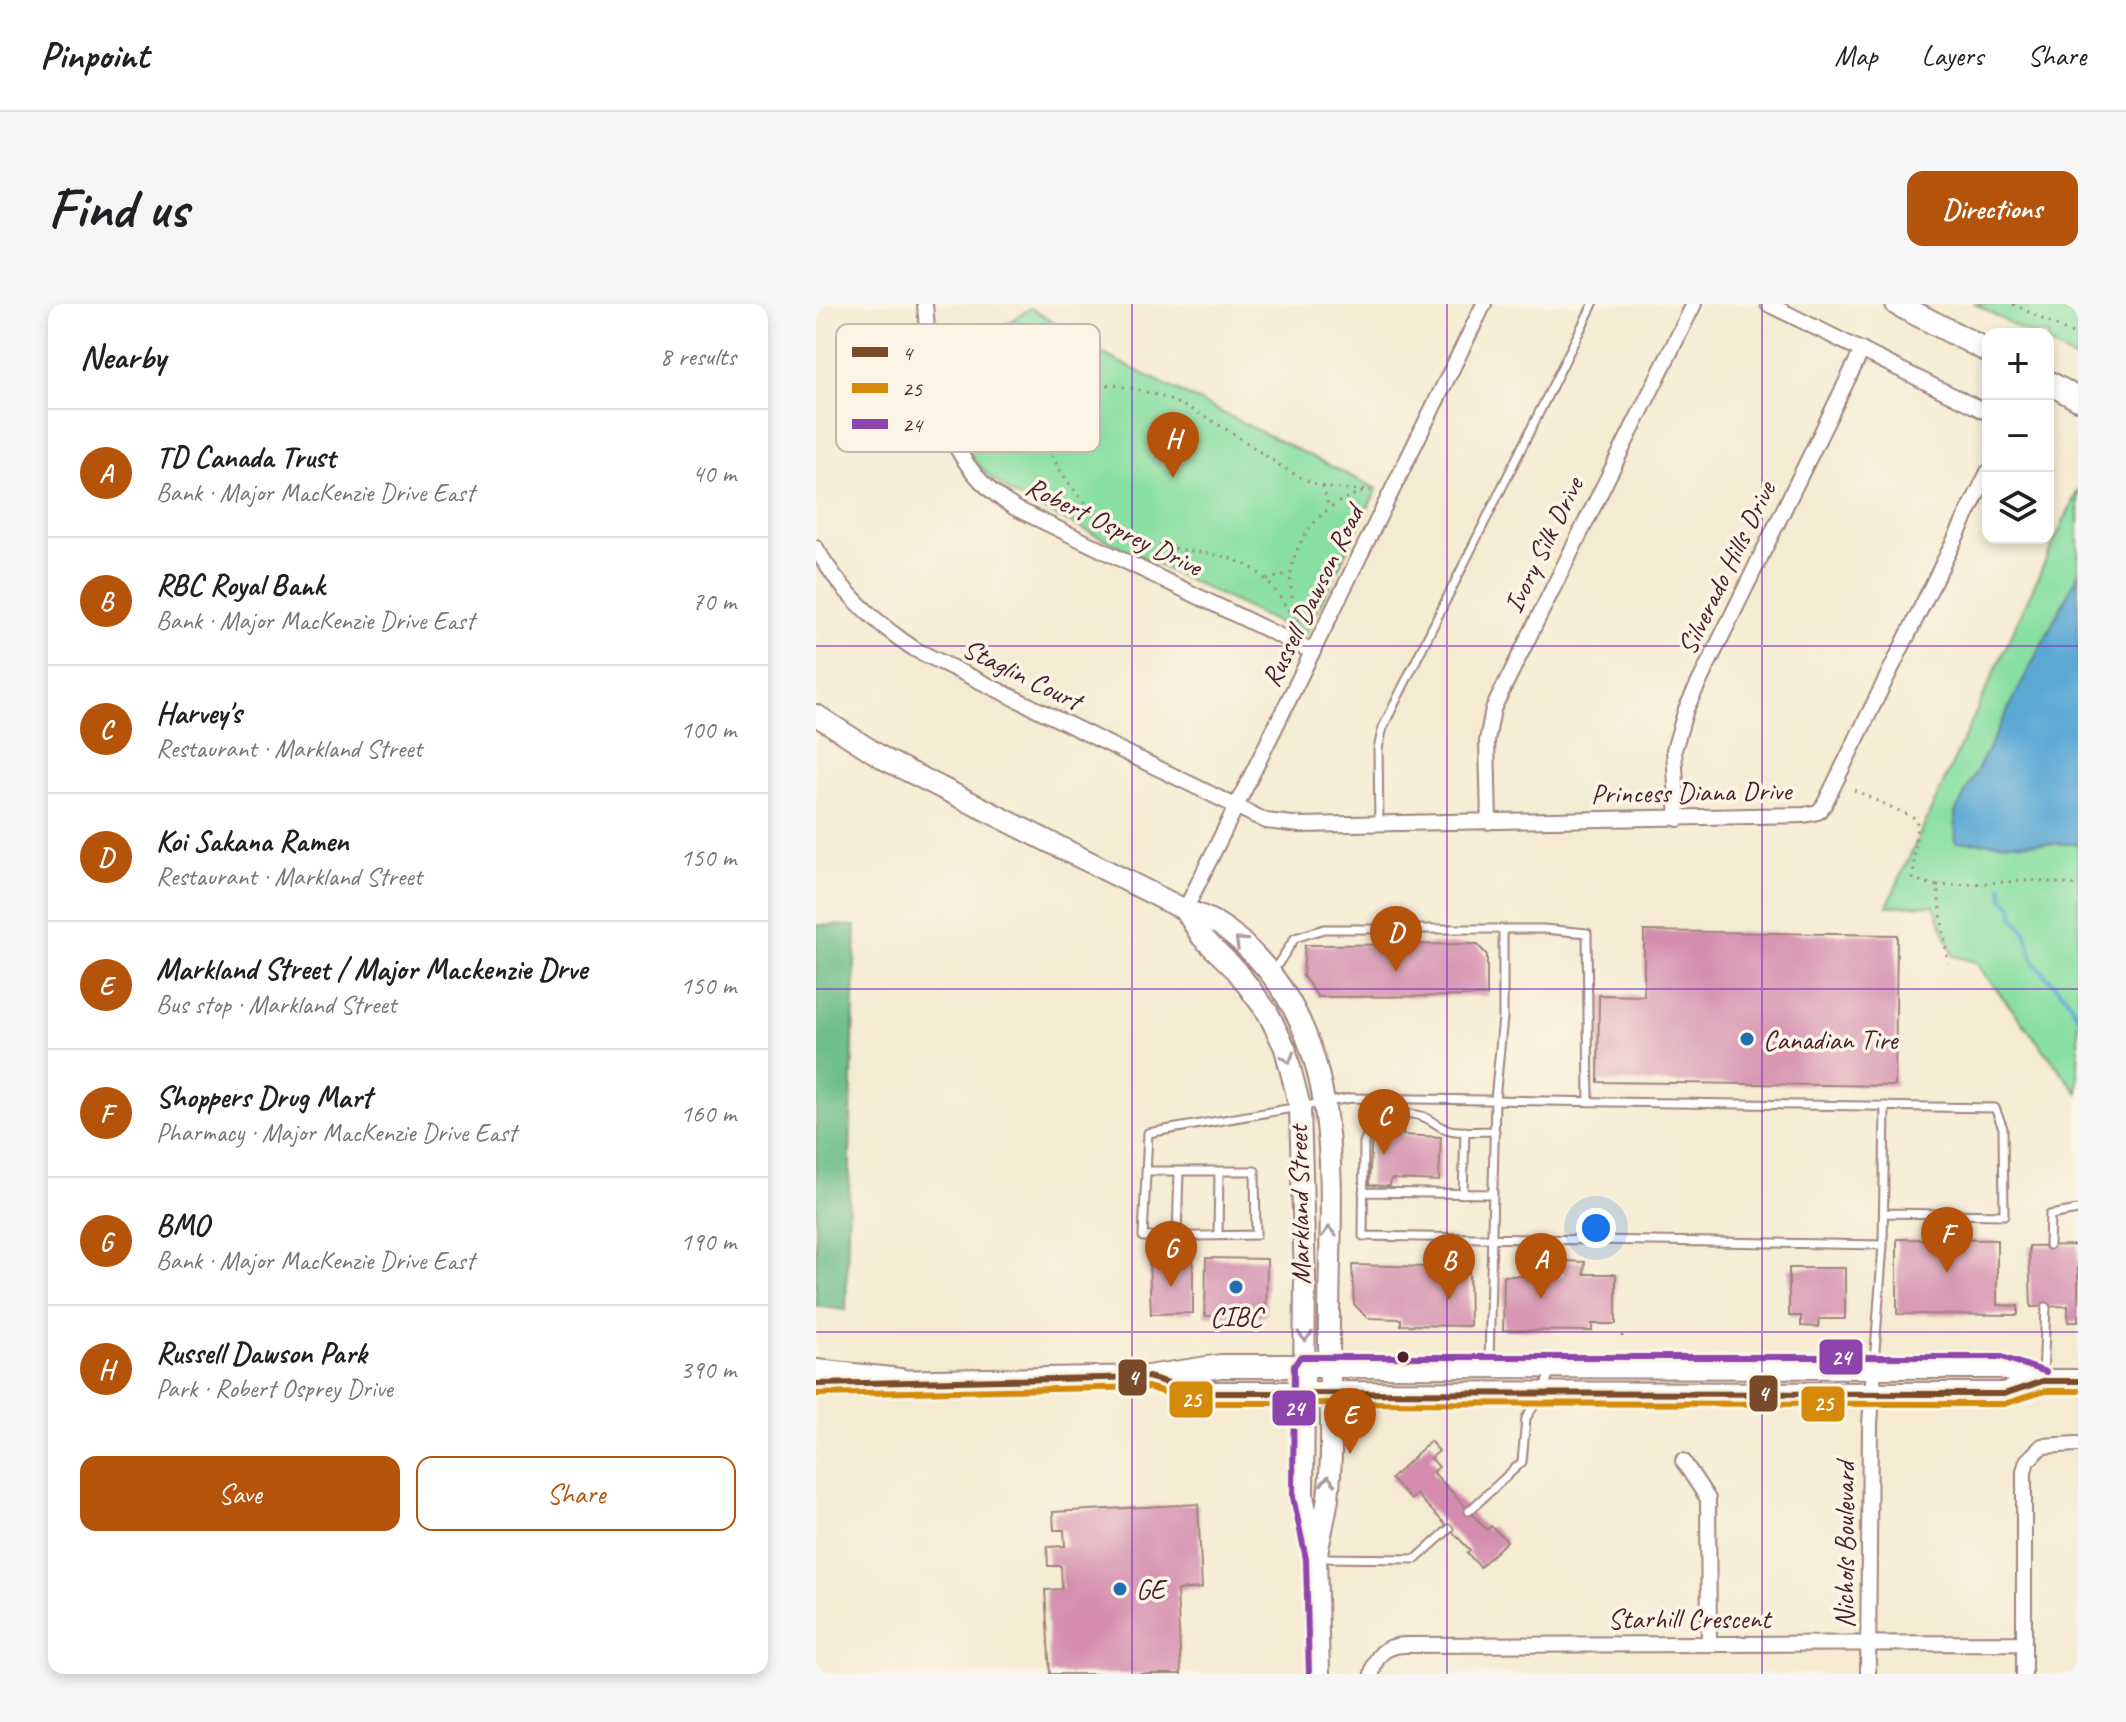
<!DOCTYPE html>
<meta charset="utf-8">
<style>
:root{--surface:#fff;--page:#f6f6f6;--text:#202124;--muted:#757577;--line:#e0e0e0;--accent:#b45309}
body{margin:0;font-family:Caveat,sans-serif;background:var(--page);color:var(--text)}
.controls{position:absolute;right:24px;top:24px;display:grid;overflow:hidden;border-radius:16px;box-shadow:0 4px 12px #0003}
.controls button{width:72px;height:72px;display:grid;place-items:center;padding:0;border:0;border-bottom:2px solid var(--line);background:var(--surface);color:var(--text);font:40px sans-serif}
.you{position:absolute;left:780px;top:924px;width:28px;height:28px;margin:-20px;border:6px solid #fff;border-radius:50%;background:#1a73e8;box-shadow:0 0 0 12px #1a73e833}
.badge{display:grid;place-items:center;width:52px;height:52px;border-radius:50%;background:var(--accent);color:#fff;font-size:26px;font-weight:700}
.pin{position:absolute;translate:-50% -66px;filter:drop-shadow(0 2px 4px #0008)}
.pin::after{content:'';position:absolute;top:42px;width:28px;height:24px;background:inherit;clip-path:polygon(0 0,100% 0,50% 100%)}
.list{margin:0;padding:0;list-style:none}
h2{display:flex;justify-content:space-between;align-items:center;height:104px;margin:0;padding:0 32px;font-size:34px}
h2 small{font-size:26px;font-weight:400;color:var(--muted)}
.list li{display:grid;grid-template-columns:52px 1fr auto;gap:24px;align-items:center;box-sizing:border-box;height:128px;padding:0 32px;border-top:2px solid var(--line)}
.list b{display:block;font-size:30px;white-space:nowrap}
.list p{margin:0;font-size:26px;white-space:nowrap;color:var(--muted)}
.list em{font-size:26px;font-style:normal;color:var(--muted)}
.actions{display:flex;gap:16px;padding:24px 32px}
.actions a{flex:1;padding:18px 0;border:2px solid var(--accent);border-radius:16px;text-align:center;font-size:28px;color:var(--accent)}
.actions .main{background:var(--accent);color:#fff}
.icon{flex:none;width:44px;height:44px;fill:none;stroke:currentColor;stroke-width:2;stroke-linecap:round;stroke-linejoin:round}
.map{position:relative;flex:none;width:1262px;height:1370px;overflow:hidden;border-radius:16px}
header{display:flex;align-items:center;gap:48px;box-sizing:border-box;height:112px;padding:0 40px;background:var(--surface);border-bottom:2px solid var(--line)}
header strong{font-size:38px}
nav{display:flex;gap:44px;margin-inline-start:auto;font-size:28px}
.intro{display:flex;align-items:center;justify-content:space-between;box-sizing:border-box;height:192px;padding:0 48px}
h1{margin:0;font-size:56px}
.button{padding:20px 36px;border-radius:16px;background:var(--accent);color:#fff;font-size:28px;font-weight:700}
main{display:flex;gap:48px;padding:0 48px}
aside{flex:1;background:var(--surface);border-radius:16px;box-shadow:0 4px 12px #0003}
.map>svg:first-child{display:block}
.green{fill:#88dfa3;stroke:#697f67;stroke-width:2}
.forest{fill:#6ebe89;stroke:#5c6e5a;stroke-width:2}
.water{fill:#5ba9d5;stroke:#526480;stroke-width:2}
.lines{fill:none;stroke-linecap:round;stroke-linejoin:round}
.stream{stroke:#5ba9d5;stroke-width:4}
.building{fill:#d48dae}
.lane-casing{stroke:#a0857e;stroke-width:11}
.street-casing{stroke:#a0857e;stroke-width:18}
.secondary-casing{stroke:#a0857e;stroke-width:24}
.primary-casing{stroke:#a0857e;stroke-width:26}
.highway-casing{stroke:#a0857e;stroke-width:30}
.path{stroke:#a0857e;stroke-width:3;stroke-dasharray:2 6;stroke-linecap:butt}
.lane{stroke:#fff;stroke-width:7}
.street{stroke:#fff;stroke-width:14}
.secondary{stroke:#fff;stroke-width:20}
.primary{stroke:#fff;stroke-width:22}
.highway{stroke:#fff;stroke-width:26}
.bus-1-casing{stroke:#fcf5e5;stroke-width:12}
.bus-2-casing{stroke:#fcf5e5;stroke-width:12}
.bus-3-casing{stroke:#fcf5e5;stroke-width:12}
.bus-1{stroke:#7a4b2a;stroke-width:6}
.bus-2{stroke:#d48b09;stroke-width:6}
.bus-3{stroke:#8e44ad;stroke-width:6}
.oneway{stroke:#ae9aa0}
.grid{fill:none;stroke:#7b2cbf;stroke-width:2;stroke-opacity:0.55}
.poi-dot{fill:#1f6fb2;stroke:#fcf5e5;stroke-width:3}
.bus-dot{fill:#4a1f2b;stroke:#fcf5e5;stroke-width:3}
.labels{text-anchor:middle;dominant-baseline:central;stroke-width:7;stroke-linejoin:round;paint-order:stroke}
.street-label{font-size:28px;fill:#4a1f2b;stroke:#fcf5e5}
.poi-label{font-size:28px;fill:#4a1f2b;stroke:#fcf5e5;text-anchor:start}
.key{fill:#fcf5e5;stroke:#c7b5ad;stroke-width:2}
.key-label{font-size:22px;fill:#4a1f2b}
.line-badge{stroke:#fcf5e5;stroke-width:3}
.badge-label{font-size:22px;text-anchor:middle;font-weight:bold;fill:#fff}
</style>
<header>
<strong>Pinpoint</strong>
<nav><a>Map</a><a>Layers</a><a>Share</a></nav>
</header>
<div class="intro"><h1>Find us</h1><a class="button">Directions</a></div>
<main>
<aside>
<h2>Nearby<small>8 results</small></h2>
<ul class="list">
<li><span class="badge">A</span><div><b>TD Canada Trust</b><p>Bank · Major MacKenzie Drive East</p></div><em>40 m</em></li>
<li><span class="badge">B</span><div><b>RBC Royal Bank</b><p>Bank · Major MacKenzie Drive East</p></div><em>70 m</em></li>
<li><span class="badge">C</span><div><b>Harvey's</b><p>Restaurant · Markland Street</p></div><em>100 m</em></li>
<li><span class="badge">D</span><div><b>Koi Sakana Ramen</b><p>Restaurant · Markland Street</p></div><em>150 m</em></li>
<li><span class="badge">E</span><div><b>Markland Street / Major Mackenzie Drve</b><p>Bus stop · Markland Street</p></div><em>150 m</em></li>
<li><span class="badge">F</span><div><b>Shoppers Drug Mart</b><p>Pharmacy · Major MacKenzie Drive East</p></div><em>160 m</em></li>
<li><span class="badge">G</span><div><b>BMO</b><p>Bank · Major MacKenzie Drive East</p></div><em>190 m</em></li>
<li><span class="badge">H</span><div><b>Russell Dawson Park</b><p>Park · Robert Osprey Drive</p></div><em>390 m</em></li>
</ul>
<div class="actions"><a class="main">Save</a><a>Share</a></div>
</aside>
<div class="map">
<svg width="1262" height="1370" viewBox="0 0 1262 1370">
<rect width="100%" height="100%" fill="#fcf5e5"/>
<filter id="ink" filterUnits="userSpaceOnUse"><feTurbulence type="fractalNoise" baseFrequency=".0125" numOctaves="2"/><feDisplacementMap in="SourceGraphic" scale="16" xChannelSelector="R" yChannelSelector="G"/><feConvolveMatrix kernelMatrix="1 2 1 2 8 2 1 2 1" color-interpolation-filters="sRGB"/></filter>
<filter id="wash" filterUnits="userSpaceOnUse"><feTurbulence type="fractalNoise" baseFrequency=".006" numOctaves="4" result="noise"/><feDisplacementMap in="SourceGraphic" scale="32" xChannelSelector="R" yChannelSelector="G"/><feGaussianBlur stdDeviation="1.8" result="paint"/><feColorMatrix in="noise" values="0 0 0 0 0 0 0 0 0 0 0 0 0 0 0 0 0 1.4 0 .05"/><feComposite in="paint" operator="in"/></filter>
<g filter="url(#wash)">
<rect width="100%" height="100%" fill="#f5ebd2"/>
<path class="green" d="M1159,0H1262V57L1232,40V30H1213Z
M215,4L285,49L561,185L489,332L197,191C186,181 172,173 163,162C131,127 121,72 115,27L186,23Z
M1262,186V789L1159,658L1137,652L1118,601L1071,602Z"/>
<path class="forest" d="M0,621L40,622L30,1006L0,1002Z"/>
<path class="water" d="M1262,270V540L1140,538L1139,509Z"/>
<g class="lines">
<path class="stream" d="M1186,582L1187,594L1197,603L1198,614L1208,625L1219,660L1252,695L1262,713"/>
</g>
<g id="blocks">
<path class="building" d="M828,627L1081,631L1079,782L782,778L783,691L828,692Z
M661,640L671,651V692L502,693L487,672L489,641Z
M573,820H588L587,831L625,833L623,877L575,875L574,882L553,881L556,832L572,833Z
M1081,935L1181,936V1001L1202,1002V1011L1081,1010Z
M1262,941V1018H1252V1002L1215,1003L1213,942Z
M390,954L451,955L450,1011L389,1012Z
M377,955V1009L335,1010L333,956Z
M747,957L769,958L768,970H800V1020H776V1027L687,1026L688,972H747Z
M536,961L653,964L654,1022L585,1021V1015L551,1014L538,1000Z
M973,964H1029V1015H1003V1023L985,1022V1012H973Z
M614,1137L623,1147L615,1154L623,1163L617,1168L671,1226L675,1222L691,1237L664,1263L651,1249L654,1246L600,1190L595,1196L575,1175Z
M382,1200L386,1284L361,1286L365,1370H234L229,1286L246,1285L245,1262H232L231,1243L249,1242L248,1226H238L237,1208Z"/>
</g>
</g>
<g filter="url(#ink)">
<use href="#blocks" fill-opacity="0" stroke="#a0857e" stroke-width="2"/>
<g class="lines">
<g class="lane-casing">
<path id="lane" d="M563,519L562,445L567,423L777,0
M456,669L479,634L508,625H728L771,629L773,798
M679,827C665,827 648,829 634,826C623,825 615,814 605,812C580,805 555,814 548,839L547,932L1067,941
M330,867H439L440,931L327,933L332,829L535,794L1179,804L1187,824L1188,911L1068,909
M547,888L677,890
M647,890L649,827
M402,931L403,867
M361,932L363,867
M1233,941L1234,911L1262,906
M673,1060L679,796L687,713V625
M1058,1060L1067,941L1069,802
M1227,1072L1230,1003
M653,1207L706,1158L710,1114L726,1090L735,1065
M503,1254L600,1255L633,1225"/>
</g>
<g class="street-casing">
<path id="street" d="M109,0C115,81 124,159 199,204L497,348
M952,0L1172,109
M0,244C24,287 59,319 100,346L450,517L485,521L988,511L1002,508L1008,501L1172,168
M862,515L858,446L870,405L1046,46
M673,518L671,437L677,405L878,0
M369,606L668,0
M867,1157L892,1195L893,1339
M556,1370C559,1351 569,1342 588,1341L1208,1339
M1052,1370L1054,1120L1058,1064
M1208,1370V1167L1211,1157L1226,1142L1262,1140"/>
</g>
<g class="secondary-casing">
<path id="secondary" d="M0,411L70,456L369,606C403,616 419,630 443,656C533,753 513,895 513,1017C512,1075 519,1136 512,1194C509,1214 504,1234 500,1254
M369,606L386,633L421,667L452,709L469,744L484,803L489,975L487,1192L500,1254L503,1370"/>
</g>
<g class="primary-casing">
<path id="primary" d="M1081,0L1172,47
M1232,78L1262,95
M339,1075L387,1089L1188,1090L1227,1077H1262
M68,1078L332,1073L405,1062H488L1186,1063L1227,1077"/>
</g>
<g class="highway-casing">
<path id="highway" d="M0,1069L84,1078"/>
</g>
<path class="path" d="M1197,0L1262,33
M130,33L184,73
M178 94a37 37 0 1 1 74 0a37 37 0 1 1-74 0Z
M251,80C325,75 377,102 437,143C459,158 480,174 506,182C521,186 539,186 555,187
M225,130C254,192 287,230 358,244C387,250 414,249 440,267C460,282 471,304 484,325
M507,182L513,204
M243,209L271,203
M357,244L369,270
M451,276L474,269
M484,324C480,306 472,285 475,267C481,230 512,195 549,188
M1038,486L1101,515L1097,575L1121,582L1132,659
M1121,582L1221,576L1262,582
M806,1033V1025"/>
<use href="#lane" class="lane"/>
<use href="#street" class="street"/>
<use href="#secondary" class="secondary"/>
<use href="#primary" class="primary"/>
<use href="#highway" class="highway"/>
<g class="bus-1-casing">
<path id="bus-1" d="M0,1080L332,1073L387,1089L1188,1090L1227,1077H1262"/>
</g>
<g class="bus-2-casing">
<path id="bus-2" d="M0,1090L331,1083L387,1099L1188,1100L1229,1087H1262"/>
</g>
<g class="bus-3-casing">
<path id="bus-3" d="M493,1370L490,1255L477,1193L478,1062L484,1053H1186L1230,1068"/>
</g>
<use href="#bus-1" class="bus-1"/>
<use href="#bus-2" class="bus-2"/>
<use href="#bus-3" class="bus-3"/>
</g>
<defs><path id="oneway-chevron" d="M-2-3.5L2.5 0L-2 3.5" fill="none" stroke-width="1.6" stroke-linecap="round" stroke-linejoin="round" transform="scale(2)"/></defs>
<g class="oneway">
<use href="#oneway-chevron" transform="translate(424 638) rotate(-137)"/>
<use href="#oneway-chevron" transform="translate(472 754) rotate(72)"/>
<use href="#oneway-chevron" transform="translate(513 928) rotate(-90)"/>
<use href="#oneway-chevron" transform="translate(489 1032) rotate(91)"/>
<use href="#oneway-chevron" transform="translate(512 1177) rotate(-89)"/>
</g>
</g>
<path class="grid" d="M316,0V1370M631,0V1370M946,0V1370M0,342H1262M0,685H1262M0,1028H1262"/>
<g class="poi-dot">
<circle cx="931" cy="735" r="8"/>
<circle cx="420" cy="983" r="8"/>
<circle cx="304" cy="1285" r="8"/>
</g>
<circle class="bus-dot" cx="587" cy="1053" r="7"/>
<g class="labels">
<g class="street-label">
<text transform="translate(298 222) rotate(26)">Robert Osprey Drive</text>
<text transform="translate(727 241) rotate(-64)">Ivory Silk Drive</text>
<text transform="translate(910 264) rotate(-64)">Silverado Hills Drive</text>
<text transform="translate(496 292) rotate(-64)">Russell Dawson Road</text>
<text transform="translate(206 370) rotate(26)">Staglin Court</text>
<text transform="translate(875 488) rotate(-1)">Princess Diana Drive</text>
<text transform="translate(483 901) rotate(-91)">Markland Street</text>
<text transform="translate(1028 1241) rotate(-90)">Nichols Boulevard</text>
<text x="873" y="1314">Starhill Crescent</text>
</g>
<g class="poi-label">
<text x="947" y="735">Canadian Tire</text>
<text x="420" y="1012" text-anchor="middle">CIBC</text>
<text x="320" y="1285">GE</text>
</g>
</g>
<rect x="20" y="20" width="264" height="128" rx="12" class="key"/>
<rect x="36" y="43" width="36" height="10" fill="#7a4b2a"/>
<rect x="36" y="79" width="36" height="10" fill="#d48b09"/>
<rect x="36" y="115" width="36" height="10" fill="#8e44ad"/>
<g class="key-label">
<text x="86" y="56">4</text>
<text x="86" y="92">25</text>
<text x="86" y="128">24</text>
</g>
<g class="line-badge">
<rect x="1002" y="1034" width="46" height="38" rx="8" fill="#8e44ad"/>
<rect x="301" y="1054" width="31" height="39" rx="8" fill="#7a4b2a"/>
<rect x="932" y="1070" width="31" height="39" rx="8" fill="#7a4b2a"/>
<rect x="352" y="1076" width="46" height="39" rx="8" fill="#d48b09"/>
<rect x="984" y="1081" width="46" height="38" rx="8" fill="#d48b09"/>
<rect x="455" y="1085" width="46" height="38" rx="8" fill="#8e44ad"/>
</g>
<g class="badge-label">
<text x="1025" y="1061">24</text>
<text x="317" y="1081">4</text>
<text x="947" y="1097">4</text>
<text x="375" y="1103">25</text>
<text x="1007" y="1107">25</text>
<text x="478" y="1112">24</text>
</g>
</svg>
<div class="controls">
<button>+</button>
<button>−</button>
<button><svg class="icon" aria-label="layers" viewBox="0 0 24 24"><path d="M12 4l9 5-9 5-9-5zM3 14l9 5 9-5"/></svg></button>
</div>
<div class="you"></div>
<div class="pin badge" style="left:725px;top:995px">A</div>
<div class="pin badge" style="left:633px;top:996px">B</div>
<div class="pin badge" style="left:568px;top:851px">C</div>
<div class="pin badge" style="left:580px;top:668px">D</div>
<div class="pin badge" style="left:534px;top:1150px">E</div>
<div class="pin badge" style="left:1131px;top:969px">F</div>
<div class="pin badge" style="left:355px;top:983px">G</div>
<div class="pin badge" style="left:357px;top:174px">H</div>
</div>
</main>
